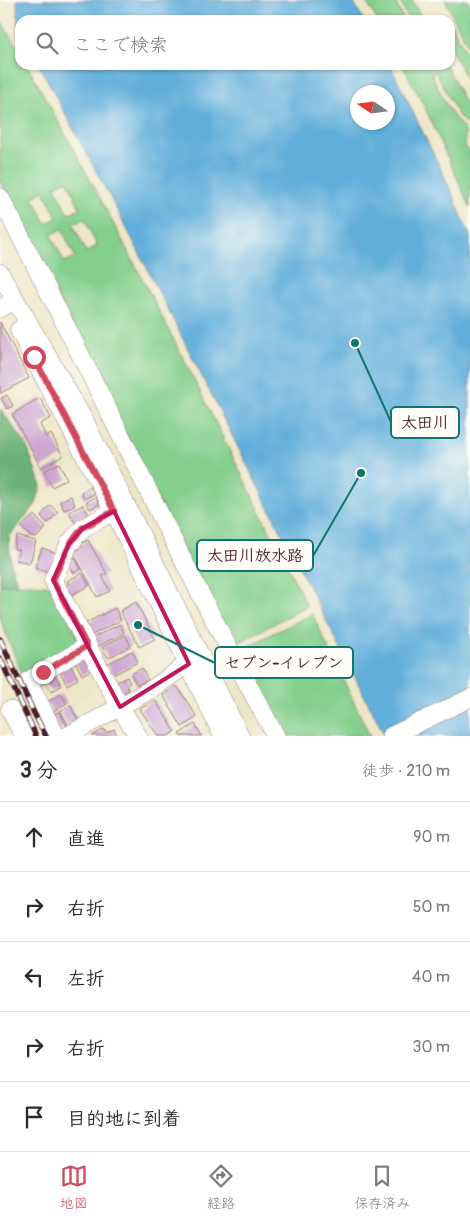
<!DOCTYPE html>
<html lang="ja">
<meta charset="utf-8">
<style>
:root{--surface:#fff;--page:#f7f7f7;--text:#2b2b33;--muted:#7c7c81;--line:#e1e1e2;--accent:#d1495b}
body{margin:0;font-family:Pangolin,"Klee One",sans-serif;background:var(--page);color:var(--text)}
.compass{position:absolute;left:350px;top:85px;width:45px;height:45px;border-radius:50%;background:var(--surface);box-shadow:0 1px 4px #0004;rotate:283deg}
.stop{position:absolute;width:15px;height:15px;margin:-11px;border:4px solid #d1495b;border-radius:50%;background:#fff}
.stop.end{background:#d1495b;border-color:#fff;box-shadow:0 1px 5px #0008}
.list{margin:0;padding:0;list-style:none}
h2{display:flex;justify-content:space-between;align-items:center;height:65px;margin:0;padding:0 20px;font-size:21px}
h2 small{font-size:16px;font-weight:400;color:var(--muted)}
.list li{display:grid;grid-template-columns:32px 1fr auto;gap:15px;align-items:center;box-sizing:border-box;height:70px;padding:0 20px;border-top:1px solid var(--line)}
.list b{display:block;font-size:19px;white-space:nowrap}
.list em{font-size:16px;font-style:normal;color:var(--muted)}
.icon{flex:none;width:28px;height:28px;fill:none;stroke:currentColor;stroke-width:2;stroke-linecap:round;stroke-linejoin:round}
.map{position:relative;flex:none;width:470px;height:736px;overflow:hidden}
.search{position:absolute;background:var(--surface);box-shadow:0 1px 4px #0004;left:15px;right:15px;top:15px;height:55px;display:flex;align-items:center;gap:12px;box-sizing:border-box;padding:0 18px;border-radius:15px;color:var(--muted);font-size:19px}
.sheet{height:415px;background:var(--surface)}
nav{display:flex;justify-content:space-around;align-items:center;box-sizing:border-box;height:70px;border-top:1px solid var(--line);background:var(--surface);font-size:14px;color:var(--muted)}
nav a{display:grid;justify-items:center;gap:2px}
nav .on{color:var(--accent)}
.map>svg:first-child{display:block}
.green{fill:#84cf8c;stroke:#67775c;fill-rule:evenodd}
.forest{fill:#6bb278;stroke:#5a6852}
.water{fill:#60aeda;stroke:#556682;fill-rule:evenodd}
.building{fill:#cda6d0}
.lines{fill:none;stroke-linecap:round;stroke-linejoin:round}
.minor-casing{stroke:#9c8279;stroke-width:19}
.minor{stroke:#fff;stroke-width:18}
.rail-casing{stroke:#4a1f2b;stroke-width:5.5}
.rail{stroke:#fdfcf7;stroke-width:4;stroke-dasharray:11;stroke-linecap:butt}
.route{stroke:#d1495b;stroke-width:6}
.marked{fill:none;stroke:#c2185b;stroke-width:4;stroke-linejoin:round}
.leader{fill:none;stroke:#0f766e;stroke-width:2}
.callout-dot{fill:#0f766e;stroke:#fdfcf7;stroke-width:2}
.callout{fill:#fdfcf7;stroke:#0f766e;stroke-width:2}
.callout-label{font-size:16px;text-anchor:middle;font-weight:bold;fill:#4a1f2b}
</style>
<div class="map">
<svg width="470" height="736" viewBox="0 0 470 736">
<rect width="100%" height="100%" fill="#fdfcf7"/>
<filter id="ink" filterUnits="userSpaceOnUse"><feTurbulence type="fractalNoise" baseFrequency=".02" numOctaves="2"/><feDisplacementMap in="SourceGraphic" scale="10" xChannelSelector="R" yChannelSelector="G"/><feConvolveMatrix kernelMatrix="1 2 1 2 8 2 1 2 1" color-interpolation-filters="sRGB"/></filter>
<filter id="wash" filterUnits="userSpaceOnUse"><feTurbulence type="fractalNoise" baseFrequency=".0096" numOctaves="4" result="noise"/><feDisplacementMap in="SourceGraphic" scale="20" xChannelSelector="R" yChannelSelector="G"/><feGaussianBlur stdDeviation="1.12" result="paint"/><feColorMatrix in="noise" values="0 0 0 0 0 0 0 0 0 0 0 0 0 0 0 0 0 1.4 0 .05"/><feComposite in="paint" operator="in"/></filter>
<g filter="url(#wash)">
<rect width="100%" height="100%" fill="#ede6c7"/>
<path class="green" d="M365,0H394L404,20H377Z
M399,0H412L423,20H409Z
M445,0H468L470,4V50Z
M0,19L20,52V65H27C127,242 217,425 307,606L236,644L226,637L0,181ZM67,180L80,208L68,214L55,186ZM44,191L57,218L46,223L33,197ZM85,219L97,246L86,252L73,224ZM62,229L75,257L64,262L51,235Z
M450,21L470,61V86L450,47Z
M402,65H446L470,113V127L459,117L436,72L432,74C440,93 450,115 465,130V147L470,152V207L421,99Z
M32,584L50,586L81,642L24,679L0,619V585Z
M312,614L370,736H280L237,656L240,650Z"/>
<path class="forest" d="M0,409L26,444L41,486L36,504L9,537L11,566L18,584L0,585Z"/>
<path class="water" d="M17,0H352L364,20H20V29L18,25Z
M39,65H390L450,188L470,236V736H385L126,227ZM358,92H388V122H358Z"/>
<g id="blocks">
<path class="building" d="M0,322L29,378L1,393L0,392Z
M7,395L13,406L7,409L1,398Z
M40,398L51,418L40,424L46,437L51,434L63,456L41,468L12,414Z
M59,463L67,479L52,487L44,471Z
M91,487L94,494L84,499L81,492Z
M71,496L75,505L64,510L60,501Z
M96,497L99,504L90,509L86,502Z
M50,505L58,512L48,523L41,516Z
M83,505L90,517L76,525L69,512Z
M34,515L46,528L36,538L30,536L21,527Z
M17,536L36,541L30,563L16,560L19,550L14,549Z
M88,540L107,574L102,576L110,591L97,597L73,552L83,547L81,544Z
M42,548L56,553L49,572L35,567Z
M75,558L81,569L74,573L68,562Z
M82,573L89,586L67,597L62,587L69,584L67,581Z
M136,602L155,639L139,647L120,611Z
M115,608L121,620L88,637L82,625Z
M120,624L124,633L97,647L92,638Z
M125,635L131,646L108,658L102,647Z
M132,651L138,662L113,675L107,664Z
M84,656L91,670L82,675L75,661Z
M70,664L78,679L67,685L59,670Z
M142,668L148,680L137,685L131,674Z
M54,673L61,686L51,692L43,678Z
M127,677L130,683L126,685L129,690L119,695L113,684Z
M177,686L197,717L182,727L163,695Z
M61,694L67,703L52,712L47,702Z
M155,700L175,731L168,736H158L140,709Z
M70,705L78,720L68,725L60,711Z
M59,712L67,726L58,731L50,716Z
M195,724L202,736H180L179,734Z
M104,729L106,733L114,729L117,736H92Z"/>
</g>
</g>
<g filter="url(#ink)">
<use href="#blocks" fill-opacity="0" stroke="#9c8279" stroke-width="1"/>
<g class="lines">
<g class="minor-casing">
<path id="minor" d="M0,197C94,376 178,559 276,736
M0,273L84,420L240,736
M0,308L7,305
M19,330L114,511L223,736
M114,511L83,528L69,544L53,580L120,707L138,736
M10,710L24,736
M56,736L28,681L87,646
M67,736L155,687L197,657
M391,736L470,698"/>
</g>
<use href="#minor" class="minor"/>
<g class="rail-casing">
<path id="rail" d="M0,639L34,713L46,736
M0,658L36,736"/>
</g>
<use href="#rail" class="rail"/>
</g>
</g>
<g class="lines" filter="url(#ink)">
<path class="route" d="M34,357L114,511L82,528L70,544L53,580L87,646L43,672"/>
</g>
<path class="marked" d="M114,511L189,664L120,707L53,580L69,544L83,528Z"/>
<path class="leader" d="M355 343L391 422M361 473L313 556M138 625L215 663"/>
<g class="callout-dot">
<circle cx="355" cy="343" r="5"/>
<circle cx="361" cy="473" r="5"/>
<circle cx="138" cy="625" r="5"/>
</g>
<g class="callout">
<rect x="391" y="407" width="68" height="31" rx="5"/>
<rect x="197" y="540" width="116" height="31" rx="5"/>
<rect x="215" y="647" width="138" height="31" rx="5"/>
</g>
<g class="callout-label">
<text x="425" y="428">太田川</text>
<text x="255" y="561">太田川放水路</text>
<text x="284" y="668">セブン-イレブン</text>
</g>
</svg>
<svg class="compass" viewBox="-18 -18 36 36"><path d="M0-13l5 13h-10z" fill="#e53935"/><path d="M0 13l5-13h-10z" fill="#7c7c81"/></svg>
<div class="stop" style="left:34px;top:357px"></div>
<div class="stop end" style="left:43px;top:672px"></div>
<div class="search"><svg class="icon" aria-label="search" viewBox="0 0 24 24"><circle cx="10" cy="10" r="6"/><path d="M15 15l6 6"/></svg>ここで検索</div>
</div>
<section class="sheet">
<h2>3 分<small>徒歩 · 210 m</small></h2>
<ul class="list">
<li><svg class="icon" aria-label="ahead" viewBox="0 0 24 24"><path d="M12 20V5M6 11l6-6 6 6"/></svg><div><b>直進</b></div><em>90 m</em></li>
<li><svg class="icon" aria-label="right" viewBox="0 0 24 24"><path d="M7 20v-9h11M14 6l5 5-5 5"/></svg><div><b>右折</b></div><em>50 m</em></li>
<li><svg class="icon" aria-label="left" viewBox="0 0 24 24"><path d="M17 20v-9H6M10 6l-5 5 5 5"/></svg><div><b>左折</b></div><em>40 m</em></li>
<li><svg class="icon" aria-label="right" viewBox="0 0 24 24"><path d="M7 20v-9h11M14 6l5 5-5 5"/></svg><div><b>右折</b></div><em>30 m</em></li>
<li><svg class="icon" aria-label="arrive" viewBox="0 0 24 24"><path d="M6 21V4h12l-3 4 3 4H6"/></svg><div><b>目的地に到着</b></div></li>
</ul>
</section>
<nav>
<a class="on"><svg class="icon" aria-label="map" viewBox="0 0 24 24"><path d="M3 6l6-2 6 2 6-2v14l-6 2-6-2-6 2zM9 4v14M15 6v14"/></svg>地図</a>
<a><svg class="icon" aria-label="directions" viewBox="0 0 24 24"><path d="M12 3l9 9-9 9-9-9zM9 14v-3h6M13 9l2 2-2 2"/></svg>経路</a>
<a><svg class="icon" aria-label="saved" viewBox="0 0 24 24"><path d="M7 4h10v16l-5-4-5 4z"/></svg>保存済み</a>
</nav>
